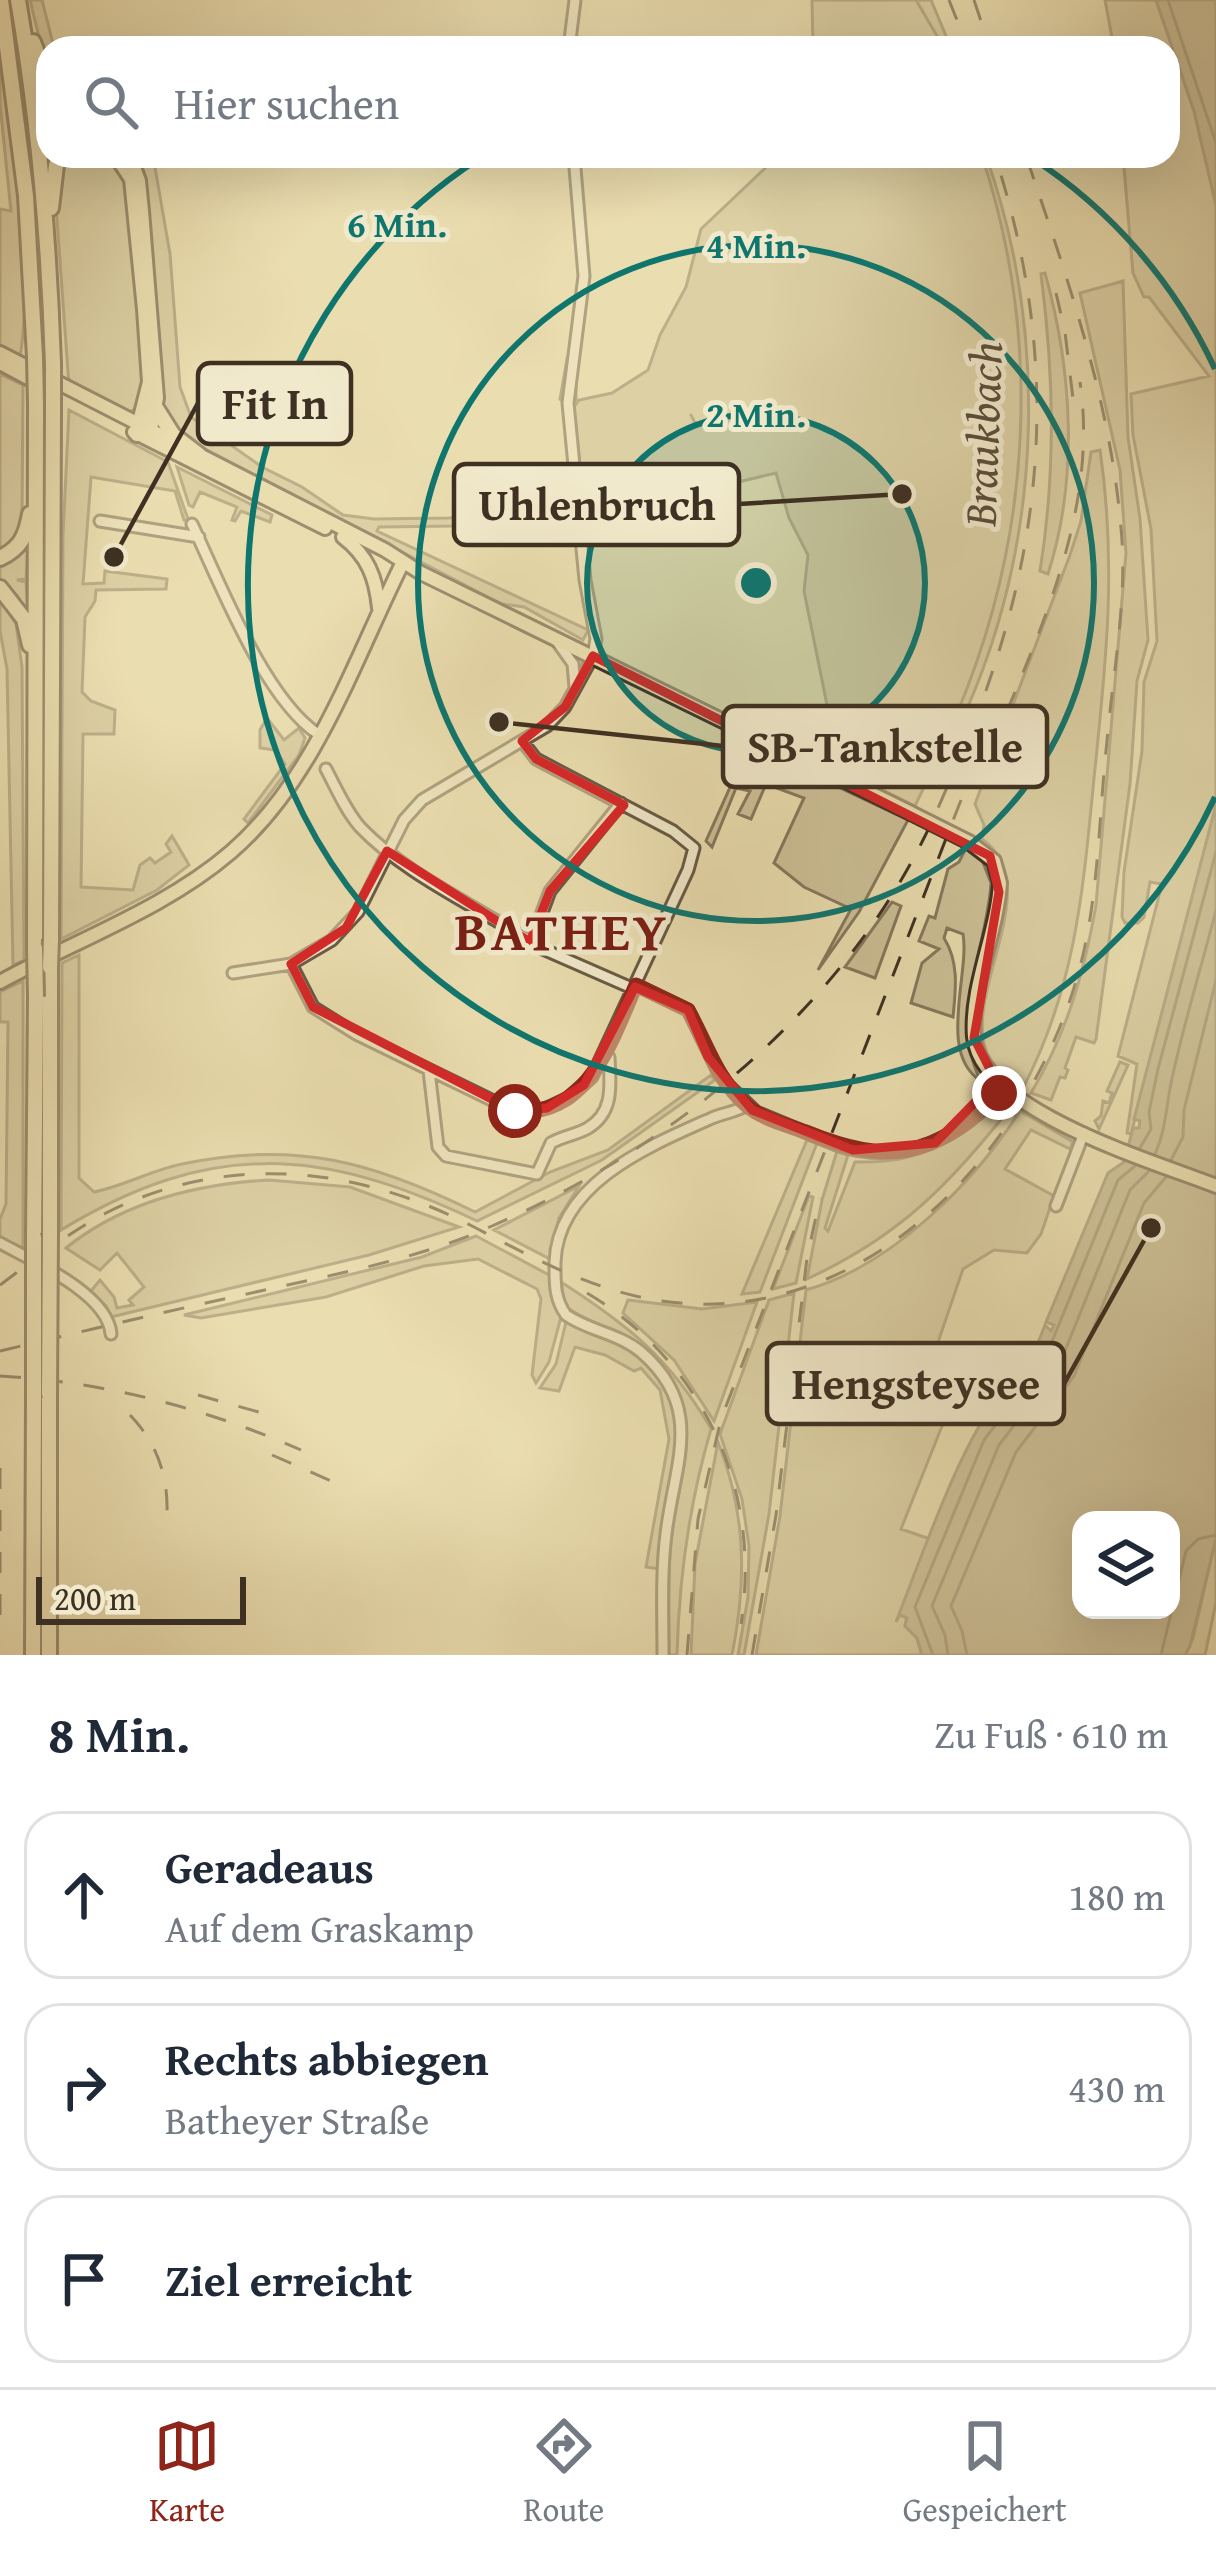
<!DOCTYPE html>
<html lang="de">
<meta charset="utf-8">
<style>
:root{--surface:#fff;--page:#f2f2f3;--text:#1f2937;--muted:#747a83;--line:#e0e1e3;--accent:#8f2418}
body{margin:0;font-family:"Gentium Book Plus",serif;background:var(--page);color:var(--text)}
.controls{position:absolute;right:36px;bottom:36px;display:grid;overflow:hidden;border-radius:24px;box-shadow:0 12px 48px #0002}
.controls button{width:108px;height:108px;display:grid;place-items:center;padding:0;border:0;border-bottom:3px solid var(--line);background:var(--surface);color:var(--text);font:60px sans-serif}
.scale{position:absolute;left:36px;bottom:30px;width:210px;box-sizing:border-box;padding-left:12px;border:6px solid #3e3022;border-top:0;font-size:33px;line-height:42px;white-space:nowrap;color:#3e3022;-webkit-text-stroke:9px #f1e9cb;paint-order:stroke}
.stop{position:absolute;width:36px;height:36px;margin:-27px;border:9px solid #8f2418;border-radius:50%;background:#fff}
.stop.end{background:#8f2418;border-color:#fff;box-shadow:0 3px 12px #0008}
.list{margin:0;padding:0;list-style:none}
h2{display:flex;justify-content:space-between;align-items:center;height:156px;margin:0;padding:0 48px;font-size:51px}
h2 small{font-size:39px;font-weight:400;color:var(--muted)}
.list li{display:grid;grid-template-columns:78px 1fr auto;gap:36px;align-items:center;box-sizing:border-box;height:168px;margin:0 24px 24px;padding:0 24px;border:3px solid var(--line);border-radius:36px}
.list b{display:block;font-size:45px;white-space:nowrap}
.list p{margin:0;font-size:39px;white-space:nowrap;color:var(--muted)}
.list em{font-size:39px;font-style:normal;color:var(--muted)}
.icon{flex:none;width:66px;height:66px;fill:none;stroke:currentColor;stroke-width:2;stroke-linecap:round;stroke-linejoin:round}
.map{position:relative;flex:none;width:1216px;height:1655px;overflow:hidden}
.search{position:absolute;background:var(--surface);box-shadow:0 12px 48px #0002;left:36px;right:36px;top:36px;height:132px;display:flex;align-items:center;gap:30px;box-sizing:border-box;padding:0 42px;border-radius:36px;color:var(--muted);font-size:45px}
.sheet{height:732px;background:var(--surface)}
nav{display:flex;justify-content:space-around;align-items:center;box-sizing:border-box;height:168px;border-top:3px solid var(--line);background:var(--surface);font-size:33px;color:var(--muted)}
nav a{display:grid;justify-items:center;gap:6px}
nav .on{color:var(--accent)}
.map>svg:first-child{display:block}
.green{fill:#cdc097;stroke:#86785c;stroke-width:3}
.water{fill:#b0a27f;stroke:#82745a;stroke-width:3;fill-rule:evenodd}
.lines{fill:none;stroke-linecap:round;stroke-linejoin:round}
.shore{stroke:#776950;stroke-width:3}
.stream{stroke:#82745a;stroke-width:3}
.minor-casing{stroke:#695b45;stroke-width:15}
.major-casing{stroke:#3e3022;stroke-width:18}
.highway-casing{stroke:#3e3022;stroke-width:20}
.minor{stroke:#f1e9cb;stroke-width:9}
.major{stroke:#eaddaf;stroke-width:12}
.highway{stroke:#eaddaf;stroke-width:14}
.rail{stroke:#3e3022;stroke-width:3;stroke-dasharray:21 21;stroke-linecap:butt}
.minor-bridge-casing{stroke:#695b45;stroke-width:15;stroke-linecap:butt}
.major-bridge-casing{stroke:#3e3022;stroke-width:18;stroke-linecap:butt}
.highway-bridge-casing{stroke:#3e3022;stroke-width:20;stroke-linecap:butt}
.minor-bridge{stroke:#f1e9cb;stroke-width:9}
.major-bridge{stroke:#eaddaf;stroke-width:12}
.highway-bridge{stroke:#eaddaf;stroke-width:14}
.route{stroke:#8f2418;stroke-width:15}
.marked{fill:none;stroke:#d62828;stroke-width:9;stroke-linejoin:round}
.ring{fill:none;stroke:#0f766e;stroke-width:6}
.labels{text-anchor:middle;dominant-baseline:central;stroke-width:10;stroke-linejoin:round;paint-order:stroke}
.water-label{font-size:45px;font-style:italic;fill:#5a4c39;stroke:#f1e9cb}
.district-label{font-size:54px;font-weight:bold;letter-spacing:3px;fill:#7a1f14;stroke:#f1e9cb}
.centre{fill:#0f766e;stroke:#f1e9cb;stroke-width:6}
.ring-label{font-size:36px;text-anchor:middle;font-weight:bold;fill:#0f766e;stroke:#f1e9cb;stroke-width:10;stroke-linejoin:round;paint-order:stroke}
.leader{fill:none;stroke:#3e3022;stroke-width:4.5}
.callout-dot{fill:#3e3022;stroke:#f1e9cb;stroke-width:4.5}
.callout{fill:#f1e9cb;stroke:#3e3022;stroke-width:4.5}
.callout-label{font-size:45px;text-anchor:middle;font-weight:bold;fill:#3e3022}
</style>
<div class="map">
<svg width="1216" height="1655" viewBox="0 0 1216 1655">
<rect width="100%" height="100%" fill="#eaddaf"/>
<filter id="stains"><feTurbulence type="fractalNoise" baseFrequency=".00167" numOctaves="4"/><feColorMatrix values="0 0 0 0 .2 0 0 0 0 .09 0 0 0 0 .02 0 0 0 .5 -.17"/></filter>
<radialGradient id="worn" r=".72"><stop offset=".6" stop-color="#630" stop-opacity="0"/><stop offset="1" stop-color="#630" stop-opacity=".3"/></radialGradient>
<path class="green" d="M30,0H42L54,48H48V74Z
M812,0H931L951,48H813Z
M1105,0H1156L1194,111L1216,205V805L1131,1134L1127,1133L1137,1064L1118,1056L1162,884L1150,882L1144,917L1138,923H1125L1122,917L1124,872L1142,751L1144,682L1157,641L1151,529L1133,435L1131,394L1209,376L1149,297H1144L1133,273L1123,156H1168V48H1114Z
M0,56C13,153 35,262 20,358L0,347V209L11,211L0,104Z
M67,156H114L127,175L145,385L137,408L128,413L69,386L55,192Z
M133,156H153L170,254L180,387L191,417L262,467L302,487L343,515L374,519L450,518L569,494L565,507L455,526L379,527L377,531L588,630L583,640L524,607L502,604L484,595L175,433L161,406Z
M778,156H986C1049,335 1042,538 966,711L961,710L915,806L815,756L828,710L804,591L808,555L789,518L776,473L586,518L574,410L560,399L567,359L576,367V404L579,400L612,393L648,370L660,335L686,287L701,229Z
M1045,273C1072,370 1079,477 1048,574L1040,571C1056,471 1054,375 1041,274Z
M1123,281L1128,437L1140,519L1148,640L1137,681L1130,784L1096,1039L1094,1043L1076,1037L1065,1068L1068,1070L1065,1078L1060,1077L1051,1100L1031,1093C1067,1033 1084,973 1096,905L1126,553L1120,470L1080,293Z
M0,374L23,385L22,526L14,544L0,554Z
M69,410L168,462L189,522L184,520L175,491L91,477L83,584L104,583L105,571L167,579L166,589L96,590L95,601L85,617L82,692L91,701L115,710L114,734H83L81,887L133,890L140,865L150,858L155,863L171,852L166,844L172,836L189,865L157,890L61,939L63,535Z
M1100,450C1117,565 1106,664 1094,778C1083,890 1076,986 1023,1088C1007,1078 991,1067 985,1047C967,986 1046,884 982,839L984,825L975,804L1070,555L1081,521L1091,452Z
M177,467L272,515L270,522L241,511L235,521L232,520L237,507L200,492L193,507L189,505Z
M23,544H28L26,579L17,580L26,582L28,616L17,595L0,584V562Z
M0,599L16,624L22,667L24,960L13,965L7,669L0,631Z
M267,718L284,740L299,728L305,738L299,755L248,823L244,819L285,764L275,750L260,748V730Z
M749,745L908,820L859,912L818,970L851,909L804,887L774,863L804,798L766,784L751,819L738,814L750,791L736,788L712,847L706,841Z
M966,848L982,860L991,883C987,948 948,1019 981,1081C937,1054 970,973 963,934L947,928L944,938C959,962 956,988 953,1017L911,1003L922,963L939,949L919,941L929,916L935,918L948,869L959,862Z
M892,902L901,906L875,978L845,967Z
M79,955V1178L94,1192C124,1186 152,1170 182,1164C295,1140 374,1162 475,1212L550,1172L608,1150L711,1075L715,1080L602,1160L477,1221C322,1147 211,1139 61,1230L62,963Z
M23,981V1247L17,1249L0,1240V1219L6,1204L8,1022H0V992Z
M1120,1062L1128,1065L1099,1129L1095,1121L1101,1116L1103,1101L1109,1103L1112,1093L1107,1091Z
M1001,1103L1012,1106C948,1185 902,1235 807,1279L822,1200L837,1151L848,1155L825,1228L828,1231L855,1162C927,1164 946,1141 1001,1103Z
M1020,1111L1073,1142L1070,1149L1031,1130L1005,1169L1054,1196L1041,1234L1027,1253L994,1250L963,1269L921,1392L948,1411L901,1529L930,1539L914,1576L905,1626L917,1638L922,1655H756L780,1516L806,1290C891,1266 974,1183 1020,1111Z
M807,1140L817,1143L760,1292L742,1294Z
M269,1180L350,1187L459,1227L369,1255L111,1317L106,1306L90,1292L100,1280L114,1297L117,1308L133,1305L129,1300L144,1287L117,1253L100,1270L66,1248C123,1202 197,1184 269,1180Z
M579,1186L559,1218L550,1259L494,1230Z
M809,1196L813,1197L796,1283L773,1289Z
M476,1236L551,1276L553,1302L561,1317L549,1362L536,1383L532,1375L541,1299L537,1289L478,1259L424,1266L326,1297L201,1318L184,1315L422,1257Z
M561,1282C628,1325 670,1358 711,1429C689,1504 679,1577 677,1655H669C669,1621 668,1586 670,1552C675,1476 716,1413 647,1351C622,1329 590,1325 565,1306Z
M794,1293L769,1514L744,1655H738L748,1597L749,1546L742,1499L720,1434L769,1300Z
M628,1300L702,1309L757,1302L714,1421L674,1360L623,1313Z
M566,1322C587,1331 608,1335 627,1347C706,1396 670,1493 660,1569L646,1567L669,1439L660,1390L641,1368L634,1371L605,1355L575,1347L559,1391L540,1388L556,1364Z
M718,1442C746,1513 747,1581 732,1655H691L695,1564Z
M1216,1538V1602L1205,1655H1185L1193,1638Z"/>
<path class="water" d="M1156,0H1216V205L1194,111Z
M1216,805V1538L1190,1646L1185,1655H922L917,1638L905,1626L907,1618L900,1615L896,1622C920,1562 968,1418 1011,1385L1018,1388L1020,1383L1013,1381L1032,1357L1039,1361L1041,1355L1034,1353L1045,1325L1051,1331L1054,1325L1046,1322L1108,1173L1124,1162L1133,1128H1139L1140,1121L1134,1119ZM1081,1520H1171V1610H1081Z"/>
<g class="lines">
<path class="shore" d="M1168,0L1216,143
M1140,1148L1151,1129L1149,1112L1158,1069L1216,852
M1155,1154C1167,1128 1166,1102 1173,1074C1185,1019 1202,965 1216,910
M1171,1160L1183,1137L1184,1110L1216,980
M933,1655L915,1607L984,1440L1044,1361L1118,1180L1135,1166
M948,1655L945,1635L932,1606L999,1445L1058,1368L1130,1190L1149,1171
M967,1655L962,1631L951,1606L1016,1452L1074,1376L1144,1203L1166,1177
M1161,1655L1186,1551L1198,1539L1216,1535"/>
<path class="stream" d="M916,0L944,48
M691,415L696,425
M958,711C1032,533 1042,339 982,156"/>
<g class="minor-casing">
<path id="minor" d="M569,48L575,0
M100,521L199,537
M192,524C220,583 264,698 318,734
M558,643L573,664L575,687
M326,769C336,788 346,811 360,827C406,875 471,903 526,939H532L538,947L634,989
M532,939L550,891L621,803
M291,964L313,1007L356,1034L510,1109L529,1112L547,1108L568,1098L592,1077L688,870L694,848L673,831L536,759L522,741
M233,973L291,964L332,940L358,912L404,820L422,800L547,726L565,707L593,656L596,639L585,580L568,403L584,276L574,156
M636,985L688,1010L719,1074
M429,1071L438,1147L446,1156L537,1174L551,1143C563,1136 576,1135 588,1128C615,1112 610,1083 609,1057L605,1054
M728,1085L756,1112L819,1138
M971,1113L996,1081
M839,1146C905,1166 961,1138 1004,1088
M1056,1206L1084,1133
M0,1243C33,1261 108,1294 111,1334
M663,1655C663,1615 661,1573 666,1534C674,1464 706,1408 641,1352C618,1333 589,1331 566,1315C554,1298 555,1282 555,1262C558,1183 649,1146 712,1118C724,1113 736,1112 747,1105"/>
</g>
<g class="major-casing">
<path id="major" d="M0,353L385,550L421,573L911,813
M0,363L41,385
M134,432L325,528
M343,537C368,556 376,578 379,608
M969,842L994,861L1000,883C997,934 970,987 974,1037C981,1112 1156,1162 1216,1186
M0,982C76,940 165,909 231,852C316,779 354,660 403,562"/>
</g>
<g class="highway-casing">
<path id="highway" d="M1,0L26,196L35,357
M18,0C39,121 49,241 53,364
M33,42L48,81
M117,156L132,179L145,309L150,382L137,434L151,424L156,398L141,211L138,181L129,156
M51,208L56,165L62,156
M156,408L173,435L199,455
M0,558C21,548 26,536 30,514
M0,588L24,619L30,645
M51,939L53,413
M35,948L36,406
M50,1233V967
M34,1237L36,997
M49,1394V1655
M33,1655L34,1398"/>
</g>
<use href="#minor" class="minor"/>
<use href="#major" class="major"/>
<use href="#highway" class="highway"/>
<path class="rail" d="M949,0L968,48
M974,0L990,48
M1056,293L1065,332L1073,399
M975,789C1025,660 1101,524 1080,382
M0,1285C34,1260 68,1233 106,1213C227,1152 357,1166 474,1227C552,1268 624,1307 715,1304C897,1298 1039,1129 1081,963C1099,892 1099,814 1107,741C1113,671 1128,598 1121,528C1110,399 1067,277 1026,156
M587,1293C704,1363 762,1490 741,1624
M0,1351C88,1330 177,1309 265,1290C341,1273 421,1258 492,1226C668,1150 836,1014 923,840C939,808 953,773 967,740C1047,545 1061,359 995,156
M0,1376C105,1382 205,1408 301,1450
M198,1395L262,1413
M130,1415C156,1442 168,1474 167,1512
M272,1455L347,1488
M0,1468V1635
M687,1655L698,1519L721,1419L973,769
M752,1655L776,1515L807,1258L820,1198"/>
<g class="minor-bridge-casing">
<path id="minor-bridge" d="M719,1074L728,1085
M819,1138L839,1146"/>
</g>
<g class="major-bridge-casing">
<path id="major-bridge" d="M911,813L969,842"/>
</g>
<g class="highway-bridge-casing">
<path id="highway-bridge" d="M35,357L36,406
M53,364V413
M35,948L36,997
M50,967L51,939
M49,1394L50,1233
M34,1398V1237"/>
</g>
<use href="#minor-bridge" class="minor-bridge"/>
<use href="#major-bridge" class="major-bridge"/>
<use href="#highway-bridge" class="highway-bridge"/>
</g>
<g class="lines">
<path class="route" d="M515,1111C589,1118 612,1039 636,985L688,1010C707,1044 716,1078 746,1105C762,1119 787,1125 806,1132C889,1166 935,1158 999,1093"/>
</g>
<path d="M0 0H1216V1655H0ZM593,656L990,856L999,892L974,1038L996,1081L935,1143L853,1150L752,1110L708,1057L688,1010L635,987L584,1085L547,1108L515,1111L313,1007L291,964L346,928L387,851L530,942L550,891L624,805L536,759L522,741L565,707Z" fill="#eaddaf" fill-opacity=".55" fill-rule="evenodd"/>
<path class="marked" d="M593,656L990,856L999,892L974,1038L996,1081L935,1143L853,1150L752,1110L708,1057L688,1010L635,987L584,1085L547,1108L515,1111L313,1007L291,964L346,928L387,851L530,942L550,891L624,805L536,759L522,741L565,707Z"/>
<circle cx="756" cy="583" r="169" fill="#0f766e" fill-opacity=".12"/>
<g class="ring">
<circle cx="756" cy="583" r="169"/>
<circle cx="756" cy="583" r="338"/>
<path d="M1215 797A507 507 0 1 1 480 158M1032 158A507 507 0 0 1 1215 369"/>
</g>
<g class="labels">
<g class="water-label">
<text transform="translate(982 434) rotate(-88)">Braukbach</text>
</g>
<g class="district-label">
<text x="562" y="930">BATHEY</text>
</g>
</g>
<circle cx="756" cy="583" r="18" class="centre"/>
<g class="ring-label">
<text x="397" y="237">6 Min.</text>
<text x="756" y="258">4 Min.</text>
<text x="756" y="427">2 Min.</text>
</g>
<path class="leader" d="M114 557L198 403M902 494L739 504M499 722L723 746M1151 1228L1064 1384"/>
<g class="callout-dot">
<circle cx="114" cy="557" r="12"/>
<circle cx="902" cy="494" r="12"/>
<circle cx="499" cy="722" r="12"/>
<circle cx="1151" cy="1228" r="12"/>
</g>
<g class="callout">
<rect x="198" y="363" width="153" height="81" rx="12"/>
<rect x="454" y="464" width="285" height="81" rx="12"/>
<rect x="723" y="706" width="324" height="81" rx="12"/>
<rect x="767" y="1343" width="297" height="81" rx="12"/>
</g>
<g class="callout-label">
<text x="275" y="419">Fit In</text>
<text x="597" y="520">Uhlenbruch</text>
<text x="885" y="762">SB-Tankstelle</text>
<text x="916" y="1399">Hengsteysee</text>
</g>
<rect width="100%" height="100%" filter="url(#stains)"/>
<rect width="100%" height="100%" fill="url(#worn)"/>
</svg>
<div class="controls">
<button><svg class="icon" aria-label="layers" viewBox="0 0 24 24"><path d="M12 4l9 5-9 5-9-5zM3 14l9 5 9-5"/></svg></button>
</div>
<div class="scale">200 m</div>
<div class="stop" style="left:515px;top:1111px"></div>
<div class="stop end" style="left:999px;top:1093px"></div>
<div class="search"><svg class="icon" aria-label="search" viewBox="0 0 24 24"><circle cx="10" cy="10" r="6"/><path d="M15 15l6 6"/></svg>Hier suchen</div>
</div>
<section class="sheet">
<h2>8 Min.<small>Zu Fuß · 610 m</small></h2>
<ul class="list">
<li><svg class="icon" aria-label="ahead" viewBox="0 0 24 24"><path d="M12 20V5M6 11l6-6 6 6"/></svg><div><b>Geradeaus</b><p>Auf dem Graskamp</p></div><em>180 m</em></li>
<li><svg class="icon" aria-label="right" viewBox="0 0 24 24"><path d="M7 20v-9h11M14 6l5 5-5 5"/></svg><div><b>Rechts abbiegen</b><p>Batheyer Straße</p></div><em>430 m</em></li>
<li><svg class="icon" aria-label="arrive" viewBox="0 0 24 24"><path d="M6 21V4h12l-3 4 3 4H6"/></svg><div><b>Ziel erreicht</b></div></li>
</ul>
</section>
<nav>
<a class="on"><svg class="icon" aria-label="map" viewBox="0 0 24 24"><path d="M3 6l6-2 6 2 6-2v14l-6 2-6-2-6 2zM9 4v14M15 6v14"/></svg>Karte</a>
<a><svg class="icon" aria-label="directions" viewBox="0 0 24 24"><path d="M12 3l9 9-9 9-9-9zM9 14v-3h6M13 9l2 2-2 2"/></svg>Route</a>
<a><svg class="icon" aria-label="saved" viewBox="0 0 24 24"><path d="M7 4h10v16l-5-4-5 4z"/></svg>Gespeichert</a>
</nav>
